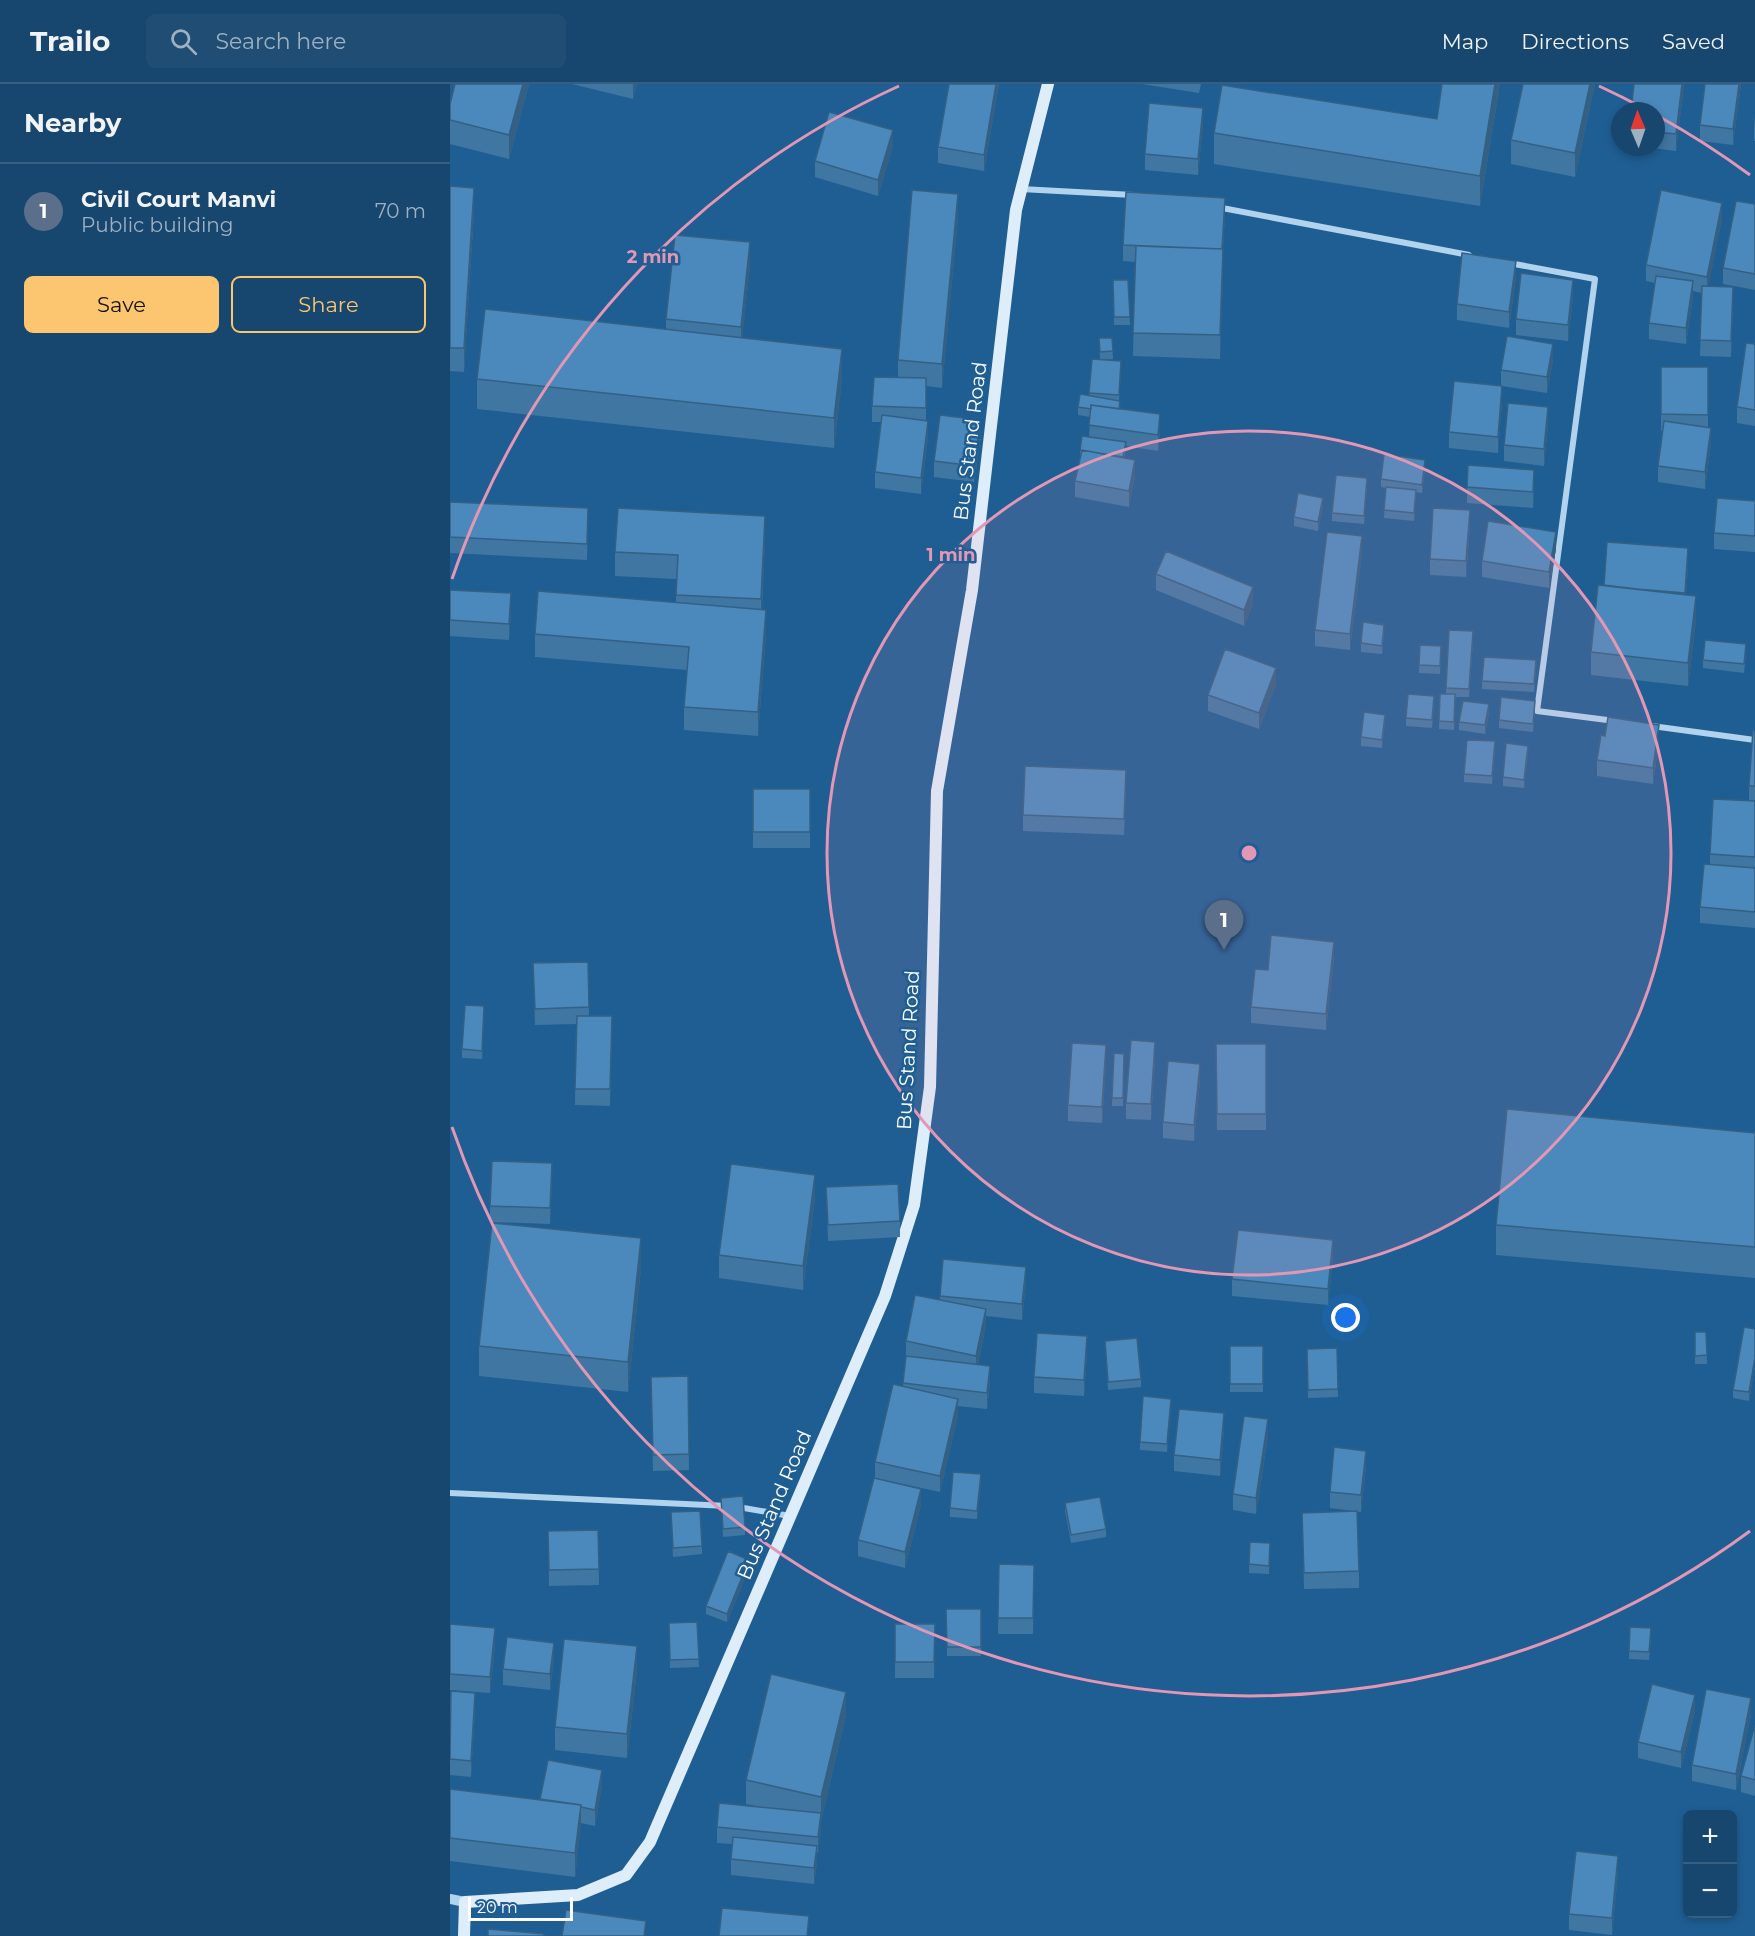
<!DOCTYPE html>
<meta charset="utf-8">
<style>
:root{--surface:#17466e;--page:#204d73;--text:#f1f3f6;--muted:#9eb1c2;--line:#365e81;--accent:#fcc671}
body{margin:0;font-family:Montserrat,sans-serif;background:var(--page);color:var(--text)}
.controls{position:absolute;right:18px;bottom:18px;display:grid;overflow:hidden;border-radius:9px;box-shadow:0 3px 9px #0003}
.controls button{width:54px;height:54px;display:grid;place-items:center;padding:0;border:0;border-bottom:2px solid var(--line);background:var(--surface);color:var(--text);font:30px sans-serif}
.compass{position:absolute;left:1161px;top:18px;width:54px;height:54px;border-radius:50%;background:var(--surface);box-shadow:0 3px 9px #0003;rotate:358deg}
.scale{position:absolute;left:18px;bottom:15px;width:105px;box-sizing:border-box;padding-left:6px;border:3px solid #fff;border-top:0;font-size:16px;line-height:21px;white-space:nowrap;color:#fff;-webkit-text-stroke:4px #1f5e93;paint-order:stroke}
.you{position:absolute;left:896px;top:1234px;width:21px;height:21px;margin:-15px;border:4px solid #fff;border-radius:50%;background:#1a73e8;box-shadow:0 0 0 9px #1a73e833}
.badge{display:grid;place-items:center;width:39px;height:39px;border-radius:50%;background:var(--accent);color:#fff;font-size:20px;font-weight:700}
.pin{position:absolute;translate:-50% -50px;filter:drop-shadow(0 2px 3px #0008)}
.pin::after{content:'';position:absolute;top:32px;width:21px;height:18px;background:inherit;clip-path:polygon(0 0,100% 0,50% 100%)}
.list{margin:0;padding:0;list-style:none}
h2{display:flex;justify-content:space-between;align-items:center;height:78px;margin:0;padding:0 24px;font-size:26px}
h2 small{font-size:20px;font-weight:400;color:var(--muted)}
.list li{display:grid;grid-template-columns:39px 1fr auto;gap:18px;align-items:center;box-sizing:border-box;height:96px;padding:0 24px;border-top:2px solid var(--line)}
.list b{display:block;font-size:22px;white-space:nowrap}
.list p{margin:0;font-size:20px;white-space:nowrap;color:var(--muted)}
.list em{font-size:20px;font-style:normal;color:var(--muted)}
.actions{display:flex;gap:12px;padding:18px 24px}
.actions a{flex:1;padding:14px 0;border:2px solid var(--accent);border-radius:9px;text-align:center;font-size:21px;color:var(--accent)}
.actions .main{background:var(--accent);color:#111}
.icon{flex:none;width:33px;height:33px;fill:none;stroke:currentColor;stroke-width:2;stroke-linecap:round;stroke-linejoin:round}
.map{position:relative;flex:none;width:1305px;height:1852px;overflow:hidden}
header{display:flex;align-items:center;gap:36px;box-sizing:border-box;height:84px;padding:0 30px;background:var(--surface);border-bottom:2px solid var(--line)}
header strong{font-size:28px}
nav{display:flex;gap:33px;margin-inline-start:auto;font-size:21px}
.search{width:420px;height:54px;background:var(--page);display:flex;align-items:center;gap:15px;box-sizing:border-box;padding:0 21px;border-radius:9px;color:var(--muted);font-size:22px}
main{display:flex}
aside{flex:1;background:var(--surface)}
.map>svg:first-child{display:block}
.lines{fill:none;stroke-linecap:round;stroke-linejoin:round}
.minor{stroke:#b1d3ee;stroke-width:6}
.tertiary{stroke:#b1d3ee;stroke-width:10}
.secondary{stroke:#deedfa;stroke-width:12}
.wall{fill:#4076a2}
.shaded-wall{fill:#346084}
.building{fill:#4b89bc;stroke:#346084;stroke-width:1.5}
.ring{fill:none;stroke:#e497b5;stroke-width:3}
.labels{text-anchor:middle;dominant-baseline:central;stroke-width:5;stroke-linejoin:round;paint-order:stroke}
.street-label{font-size:20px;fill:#fff;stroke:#1f5e93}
.centre{fill:#e497b5;stroke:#1f5e93;stroke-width:3}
.ring-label{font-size:18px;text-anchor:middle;font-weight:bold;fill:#e497b5;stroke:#1f5e93;stroke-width:5;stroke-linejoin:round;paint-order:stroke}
</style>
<header>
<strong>Trailo</strong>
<div class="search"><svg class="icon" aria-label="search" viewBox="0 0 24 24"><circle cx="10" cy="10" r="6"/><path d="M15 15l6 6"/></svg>Search here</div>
<nav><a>Map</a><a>Directions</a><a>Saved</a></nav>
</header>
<main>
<aside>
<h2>Nearby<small></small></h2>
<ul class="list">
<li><span class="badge" style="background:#5c6f8a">1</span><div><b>Civil Court Manvi</b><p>Public building</p></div><em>70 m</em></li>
</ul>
<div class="actions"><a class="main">Save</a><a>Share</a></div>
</aside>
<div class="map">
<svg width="1305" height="1852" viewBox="0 0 1305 1852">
<rect width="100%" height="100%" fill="#1f5e93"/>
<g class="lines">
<path class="minor" d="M571,105L683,111
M767,123L1019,171
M1059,179L1145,195L1087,627L1165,637
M1202,642L1305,656
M0,1409L278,1422
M288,1423L340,1432"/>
<path class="tertiary" d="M0,1815L15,1818"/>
<path class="secondary" d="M14,1852L15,1818L128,1811L176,1791L200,1758L435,1212L464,1121L480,1003L487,707L522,506L566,126L598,0"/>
</g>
<path class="wall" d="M79,0L59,75L0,60V20Z
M122,0H187L183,15Z
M549,0L534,87L488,79V63Z
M692,0H751L749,9Z
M1050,0L1030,122L764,80V49L987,35Z
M1145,0L1125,93L1061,80V56Z
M1234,0L1226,67L1195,63H1206V27Z
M1255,0H1291L1283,61L1250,57V41Z
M1305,32V57H1304V41Z
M753,40L748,91L695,86V70Z
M443,62L428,112L365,93V77Z
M0,102L24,127L14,288L0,287Z
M1305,120V206L1273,200V184Z
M775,130L773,165V189L770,275L683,272L685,178L673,177V161Z
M508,133L492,304L476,302V337L478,353L471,410L425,404V388L431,338H422V322L448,293V276Z
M1272,135L1258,202L1283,219L1281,273L1250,272L1252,209L1243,207V213L1236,260L1199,255V239L1205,199L1196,197V181Z
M300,182L292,254L392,295L384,364L27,325V295L216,245V235Z
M1066,193L1059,244L1007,236V220Z
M663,196H678L680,241H664Z
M1123,212L1118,257L1066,251V235Z
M649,254H662L663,275L650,276Z
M1305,260V342L1287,339V323Z
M642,275L671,285L669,317L670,325L710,347L708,367L676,362L674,374L685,392L679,423L625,413V397L630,374V366L639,353L640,333L628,331V323L639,312Z
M1103,276L1097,309L1052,302V318L1048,369L999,364V348L1051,302V286Z
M1211,283H1258V343L1261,360L1255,405L1208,398V382L1213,347H1211Z
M1098,339L1094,382L1054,377V361Z
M531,352L524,398L484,393V377Z
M975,384L972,409L966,408L964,437L934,434L936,404L931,403V395Z
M917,402L914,440L882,437V429Z
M1084,402L1083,424L1017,419V403Z
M1305,417V468L1264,465V449Z
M0,418L138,441L137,476L0,469Z
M873,422L868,447L844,442V433Z
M1020,442L1016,493L980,491V475Z
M315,455L312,525L316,549L308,652L234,646V623L237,586L85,573V550L226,518V495L165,492V468Z
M1106,465L1099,504L1032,493V477Z
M912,468L900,566L865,562V546Z
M1238,480L1236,511L1246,536L1238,602L1141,591V568L1154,501Z
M706,490L803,519L794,542L706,506Z
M0,506L61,526L59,556L0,552Z
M934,549L932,570L911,568V559Z
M1023,556L1019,613H1005L1004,646L989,645L990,610H996V604Z
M970,561L991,562L990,590L969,589Z
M1296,568L1294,589L1253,584V576Z
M1086,584L1084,608L1032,605V597Z
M826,600L809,645L758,627V611Z
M984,620L982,644L956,642V634Z
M1085,625L1083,648L1049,644V636Z
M1039,629L1035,650L1009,646V638Z
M935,639L932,664L911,662V653Z
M1305,647V844L1250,839V823L1260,780V770L1299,717V702Z
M1155,652L1209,657L1203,700L1147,692V676Z
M1045,666L1042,700L1014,698V690Z
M1078,670L1074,704L1053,702V693Z
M676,702L674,751L573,747V731Z
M303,705H360V764H303Z
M884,874L876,946L801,939V923L818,886Z
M138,878L139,932H162L160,1022L125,1021L126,940L85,941L83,879Z
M34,930L32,975L12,974V965Z
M766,960H816V1046H767Z
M664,969L674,970L673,1022H662Z
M705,974L701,1036L676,1035V1019Z
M656,977L652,1039L618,1037V1021Z
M750,996L744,1057L713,1054V1038Z
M1305,1049V1194L1046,1171V1141Z
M102,1095L100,1140L40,1138V1122Z
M376,1103L450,1137V1153L378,1157Z
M365,1114L353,1206L269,1194V1171Z
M883,1172L878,1221L782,1212V1195Z
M191,1184L178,1308L29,1292V1262Z
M576,1199L572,1236L536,1232V1241L528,1280L540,1298L537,1325L508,1322V1331L490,1408L425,1394V1378L453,1302L456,1273V1257L490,1216V1212Z
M1305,1245V1282L1299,1317L1283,1314V1306Z
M1245,1248H1256L1257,1280H1245Z
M655,1257L691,1295V1303L658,1306Z
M780,1262H813V1308H780Z
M887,1264L888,1313L858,1314L857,1265Z
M637,1268L634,1312L584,1309V1293Z
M238,1292L239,1386L203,1387L201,1293Z
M721,1323L717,1368L690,1366V1358Z
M774,1345L770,1392L724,1387V1371Z
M818,1352L806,1430L783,1426V1410Z
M916,1383L911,1428L880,1424V1408Z
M531,1398L527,1435L500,1433V1424Z
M271,1414L295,1443V1451L273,1453Z
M615,1419L656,1445V1453L621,1459L615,1427Z
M471,1421L455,1484L408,1472V1456Z
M221,1428L252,1462V1470L223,1473Z
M852,1429L909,1487V1504L854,1505Z
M148,1446L149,1501L99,1502L98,1447Z
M800,1458L820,1459L819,1490L799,1489Z
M549,1480L584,1481L583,1550H548Z
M299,1484L277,1538L256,1530V1522Z
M496,1525H531V1572H497Z
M247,1538L249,1583L220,1584L219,1539Z
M0,1540L45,1561L40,1609L0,1606Z
M445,1540H485L484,1594H445Z
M1180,1543L1201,1552L1199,1576L1179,1575Z
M104,1575L100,1606L53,1601V1585Z
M187,1586L177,1674L105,1666V1643Z
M0,1615L25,1625L21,1693L0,1691Z
M1245,1627L1231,1684L1188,1674V1658Z
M1301,1630L1286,1706L1242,1697V1681Z
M396,1631L371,1737V1745L368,1769L367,1768V1778L364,1800L281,1791V1775L282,1760L267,1759V1743L311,1723L296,1720V1696Z
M1305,1641V1712L1291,1708V1692Z
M152,1702L145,1742L131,1739L125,1793L0,1777V1705L90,1716Z
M1168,1788L1162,1851L1119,1846V1830Z"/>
<path class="shaded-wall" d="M73,0H79L59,75V51Z
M183,0H187L183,15Z
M546,0H549L534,87V71Z
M1045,0H1050L1030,122V92Z
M1140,0H1145L1125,93V69Z
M1232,0H1234L1226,67V50Z
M1289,0H1291L1283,61V45Z
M753,24V40L748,91V75Z
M443,46V62L428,112V96Z
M24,104V127L14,288V264Z
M508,110V133L492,304V280Z
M775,114V130L772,183V167Z
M1272,119V135L1257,210V193Z
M300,158V182L291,266V243Z
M773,165V189L770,275V251Z
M1066,177V193L1059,244V228Z
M1123,196V212L1118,257V241Z
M1243,197V213L1236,260V244Z
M1283,203V219L1281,273V257Z
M1103,260V276L1097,309V293Z
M392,265V295L384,364V334Z
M1052,302V318L1048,369V353Z
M1098,323V339L1094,382V365Z
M710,330V347L708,367V351Z
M531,336V352L524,398V382Z
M478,337V353L471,410V394Z
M1261,344V360L1255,405V388Z
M685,376V392L679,423V407Z
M975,376V384L972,409V401Z
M1084,386V402L1083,424V408Z
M873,414V422L868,447V438Z
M138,424V441L137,476V460Z
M1020,426V442L1016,493V477Z
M315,432V455L311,539V515Z
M1106,448V465L1099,504V488Z
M912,452V468L900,566V550Z
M1238,464V480L1235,525V509Z
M803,503V519L794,542V526Z
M61,509V526L59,556V540Z
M1246,512V536L1238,602V579Z
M316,526V549L308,652V628Z
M826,584V600L809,645V629Z
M1039,620V629L1035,650V641Z
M935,631V639L932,664V656Z
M1209,641V657L1203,700V684Z
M1078,662V670L1074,704V696Z
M884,858V874L876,946V930Z
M705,958V974L701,1036V1020Z
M656,961V977L652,1039V1023Z
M750,980V996L744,1057V1041Z
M102,1079V1095L100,1140V1124Z
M365,1091V1114L353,1206V1182Z
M191,1154V1184L178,1308V1278Z
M883,1156V1172L878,1221V1205Z
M576,1183V1199L572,1236V1220Z
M536,1225V1241L526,1288V1272Z
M637,1252V1268L634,1312V1296Z
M1305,1274V1282L1299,1317V1308Z
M540,1282V1298L537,1325V1309Z
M508,1315V1331L490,1408V1392Z
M721,1315V1323L717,1368V1360Z
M774,1329V1345L770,1392V1376Z
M818,1335V1352L806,1430V1414Z
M916,1367V1383L911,1428V1411Z
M531,1390V1398L527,1435V1427Z
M471,1405V1421L455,1484V1468Z
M299,1476V1484L277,1538V1530Z
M45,1544V1561L40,1609V1593Z
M104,1559V1575L100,1606V1590Z
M187,1562V1586L177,1674V1650Z
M396,1608V1631L371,1737V1713Z
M25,1609V1625L21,1693V1677Z
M1245,1611V1627L1231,1684V1668Z
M1301,1614V1630L1286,1706V1690Z
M152,1686V1702L145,1742V1726Z
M131,1721V1744L125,1793V1769Z
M371,1729V1745L368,1769V1753Z
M367,1762V1778L364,1800V1784Z
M1168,1772V1788L1162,1851V1834Z"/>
<path class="building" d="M5,0H73L59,51L0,36V20Z
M499,0H546L534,71L488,63Z
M992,0H1045L1030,92L764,49L772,1L987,35Z
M1073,0H1140L1125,69L1061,56Z
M1184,0H1232L1226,50L1206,48V27H1181Z
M1255,0H1289L1283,45L1250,41Z
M699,19L753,24L748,75L695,70Z
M379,28L443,46L428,96L365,77Z
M0,102L24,104L14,264H0Z
M462,106L508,110L492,280L448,276Z
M1211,106L1272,119L1257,193L1196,181Z
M676,108L775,114L772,165L673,161Z
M1286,117L1305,120V190L1273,184Z
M225,151L300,158L291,243L216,235Z
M686,162L773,165L770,251L683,249Z
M1012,169L1066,177L1059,228L1007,220Z
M1071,189L1123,196L1118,241L1066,235Z
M1206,192L1243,197L1236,244L1199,239Z
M663,196H678L680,233H664Z
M1252,202L1283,203L1281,257L1250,256Z
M35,225L392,265L384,334L27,295Z
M1057,252L1103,260L1097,293L1051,286Z
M649,254H662L663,267L650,268Z
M1296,259L1305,260V326L1287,323Z
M642,275L671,277L669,311L639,309Z
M1211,283H1258V331L1211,330Z
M424,293L476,294V324L422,322Z
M1004,297L1052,302L1048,353L999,348Z
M630,310L670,317L669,325L641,321V325L628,323Z
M1058,319L1098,323L1094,365L1054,361Z
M641,321L710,330L708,351L639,341Z
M432,331L478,337L471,394L425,388Z
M490,331L531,336L524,382L484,377Z
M1214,337L1261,344L1255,388L1208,382Z
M632,352L676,358L673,373L630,366Z
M632,366L685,376L679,407L625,397Z
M934,370L975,376L972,401L931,395Z
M1018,381L1084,386L1083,408L1017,403Z
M886,391L917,394L914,432L882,429Z
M936,403L966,406L964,429L934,426Z
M848,409L873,414L868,438L844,433Z
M1267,414L1305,417V452L1264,449Z
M0,418L138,424L137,460L0,453Z
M168,424L315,432L311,515L226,511L228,471L165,468Z
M983,424L1020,426L1016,477L980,475Z
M1038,437L1106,448L1099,488L1032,477Z
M877,448L912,452L900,550L865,546Z
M1157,458L1238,464L1235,509L1187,505L1154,501Z
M716,467L803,503L794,526L706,490Z
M1148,501L1246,512L1238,579L1141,568Z
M0,506L61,509L59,540L0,536Z
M88,507L316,526L308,628L234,623L239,563L85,550Z
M913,538L934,541L932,562L911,559Z
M999,546L1023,547L1019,605L996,604Z
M1255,556L1296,560L1294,580L1253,576Z
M970,561L991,562L990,582L969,581Z
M775,565L826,584L809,629L758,611Z
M1034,573L1086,576L1084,600L1032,597Z
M958,610L984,612L982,636L956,634Z
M990,610H1005L1004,638L989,637Z
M1051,613L1085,617L1083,640L1049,636Z
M1013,617L1039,620L1035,641L1009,638Z
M914,628L935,631L932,656L911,653Z
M1158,633L1209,641L1203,684L1147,676L1151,651L1155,652Z
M1303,646L1305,647V702H1299Z
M1017,656L1045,657L1042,692L1014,690Z
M1056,659L1078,662L1074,696L1053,693Z
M575,682L676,686L674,735L573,731Z
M303,705H360V748H303Z
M1263,715L1305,717V773L1260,770Z
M1254,780L1305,784V828L1250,823Z
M821,851L884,858L876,930L801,923L805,885L818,886Z
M138,878L139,923L85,925L83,879Z
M15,921L34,922L32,967L12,965Z
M127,932H162L160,1005H125Z
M681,956L705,958L701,1020L676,1019Z
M622,959L656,961L652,1023L618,1021Z
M766,960H816V1030H767Z
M664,969L674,970L673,1014H662Z
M718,977L750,980L744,1041L713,1038Z
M1057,1025L1305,1049V1163L1046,1141Z
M42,1077L102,1079L100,1124L40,1122Z
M281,1080L365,1091L353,1182L269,1171Z
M448,1100L450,1137L378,1141L376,1103Z
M42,1139L191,1154L178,1278L29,1262Z
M788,1146L883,1156L878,1205L782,1195Z
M493,1175L576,1183L572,1220L490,1212Z
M465,1211L536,1225L526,1272L456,1257Z
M1294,1243L1305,1245V1274L1299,1308L1283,1306Z
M1245,1248H1256L1257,1271L1245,1272Z
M587,1249L637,1252L634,1296L584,1293Z
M687,1254L691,1295L658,1298L655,1257Z
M780,1262H813V1300H780Z
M887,1264L888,1305L858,1306L857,1265Z
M456,1272L540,1282L537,1309L453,1299Z
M238,1292L239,1370L203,1371L201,1293Z
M443,1300L508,1315L490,1392L425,1378Z
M693,1312L721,1315L717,1360L690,1358Z
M729,1325L774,1329L770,1376L724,1371Z
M794,1332L818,1335L806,1414L783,1410Z
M884,1363L916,1367L911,1411L880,1408Z
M503,1388L531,1390L527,1427L500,1424Z
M424,1394L471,1405L455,1468L408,1456Z
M293,1412L295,1443L273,1445L271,1414Z
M650,1413L656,1445L621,1451L615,1419Z
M250,1427L252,1462L223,1464L221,1428Z
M907,1427L909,1487L854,1489L852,1429Z
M148,1446L149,1485L99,1486L98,1447Z
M800,1458L820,1459L819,1482L799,1480Z
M278,1467L299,1476L277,1530L256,1522Z
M549,1480L584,1481L583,1534H548Z
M496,1525H531V1563H497Z
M247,1538L249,1575L220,1576L219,1539Z
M0,1540L45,1544L40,1593L0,1590Z
M445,1540H485L484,1578H445Z
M1180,1543L1201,1544L1199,1568L1179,1567Z
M57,1553L104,1559L100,1590L53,1585Z
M114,1555L187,1562L177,1650L105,1643Z
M321,1590L396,1608L371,1713L296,1696Z
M1202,1600L1245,1611L1231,1668L1188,1658Z
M1256,1605L1301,1614L1286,1690L1242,1681Z
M1,1607L25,1609L21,1677L0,1675Z
M1305,1641V1696L1291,1692Z
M98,1676L152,1686L145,1726L131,1723V1721L90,1715Z
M0,1705L131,1721L125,1769L0,1754Z
M269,1719L371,1729L368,1753L267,1743Z
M283,1753L367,1762L364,1784L281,1775Z
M1126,1767L1168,1772L1162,1834L1119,1830Z
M272,1824L359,1832L357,1852H269Z
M116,1826L196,1837L194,1852H112Z
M38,1845L94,1850V1852H38Z"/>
<circle cx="799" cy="769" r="422" fill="#e497b5" fill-opacity=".12"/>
<g class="ring">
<circle cx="799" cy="769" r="422"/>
<path d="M1300 1447A843 843 0 0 1 2 1043M2 495A843 843 0 0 1 449 2M1149 2A843 843 0 0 1 1195 25M1208 32A843 843 0 0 1 1300 91"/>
</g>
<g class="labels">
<g class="street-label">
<text transform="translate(520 357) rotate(-83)">Bus Stand Road</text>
<text transform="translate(458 966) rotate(-87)">Bus Stand Road</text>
<text transform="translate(324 1421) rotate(-67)">Bus Stand Road</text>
</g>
</g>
<circle cx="799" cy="769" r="9" class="centre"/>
<g class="ring-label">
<text x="203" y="179">2 min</text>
<text x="501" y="477">1 min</text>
</g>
</svg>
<div class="controls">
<button>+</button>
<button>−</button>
</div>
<svg class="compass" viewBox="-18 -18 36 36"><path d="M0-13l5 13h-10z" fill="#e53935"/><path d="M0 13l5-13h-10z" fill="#9eb1c2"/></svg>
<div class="scale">20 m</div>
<div class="you"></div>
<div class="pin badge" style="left:774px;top:866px;background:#5c6f8a">1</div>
</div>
</main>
